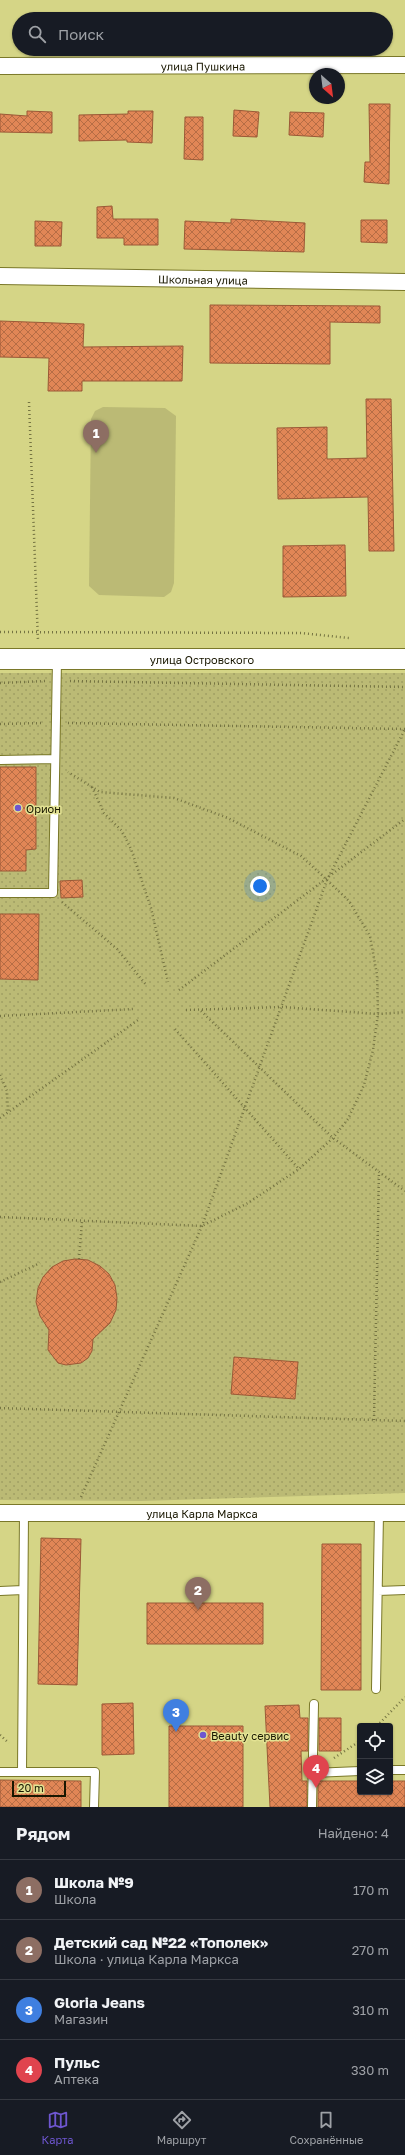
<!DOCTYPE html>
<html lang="ru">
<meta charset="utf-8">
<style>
:root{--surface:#171b24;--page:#242831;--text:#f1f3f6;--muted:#9ea1a6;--line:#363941;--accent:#6e56d0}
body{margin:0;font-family:"Golos Text",sans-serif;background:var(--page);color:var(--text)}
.controls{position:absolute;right:12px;bottom:12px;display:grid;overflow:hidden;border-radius:4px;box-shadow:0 1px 3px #0004}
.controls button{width:36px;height:36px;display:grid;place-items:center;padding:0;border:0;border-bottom:1px solid var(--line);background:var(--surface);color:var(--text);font:20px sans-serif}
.compass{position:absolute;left:309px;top:68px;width:36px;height:36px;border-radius:50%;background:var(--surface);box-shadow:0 1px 3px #0004;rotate:152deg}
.scale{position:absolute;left:12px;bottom:10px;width:54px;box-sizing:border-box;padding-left:4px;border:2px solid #191700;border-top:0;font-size:11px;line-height:14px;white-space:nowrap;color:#191700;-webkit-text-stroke:3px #e3e293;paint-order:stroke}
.you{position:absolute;left:260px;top:886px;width:14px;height:14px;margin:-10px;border:3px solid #fff;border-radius:50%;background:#1a73e8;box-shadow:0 0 0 6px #1a73e833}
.badge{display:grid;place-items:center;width:26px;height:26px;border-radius:50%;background:var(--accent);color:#fff;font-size:13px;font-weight:700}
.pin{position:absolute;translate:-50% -33px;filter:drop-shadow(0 1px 2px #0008)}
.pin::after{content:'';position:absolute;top:21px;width:14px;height:12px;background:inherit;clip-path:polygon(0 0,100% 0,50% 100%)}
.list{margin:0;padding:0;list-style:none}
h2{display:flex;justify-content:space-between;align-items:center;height:52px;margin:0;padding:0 16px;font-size:17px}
h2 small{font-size:13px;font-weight:400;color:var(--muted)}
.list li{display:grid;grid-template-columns:26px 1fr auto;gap:12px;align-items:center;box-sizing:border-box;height:60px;padding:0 16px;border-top:1px solid var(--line)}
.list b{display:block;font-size:15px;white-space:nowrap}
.list p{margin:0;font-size:13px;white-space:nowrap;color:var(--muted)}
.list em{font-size:13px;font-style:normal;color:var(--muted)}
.icon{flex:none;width:22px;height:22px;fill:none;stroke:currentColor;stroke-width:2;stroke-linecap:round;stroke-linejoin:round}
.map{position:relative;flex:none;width:405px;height:1807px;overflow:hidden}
.search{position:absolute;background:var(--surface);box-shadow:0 1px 3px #0004;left:12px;right:12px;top:12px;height:44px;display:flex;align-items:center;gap:10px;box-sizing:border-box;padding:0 14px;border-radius:22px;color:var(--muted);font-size:15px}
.sheet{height:292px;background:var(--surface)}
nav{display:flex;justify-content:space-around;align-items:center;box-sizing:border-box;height:56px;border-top:1px solid var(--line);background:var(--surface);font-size:11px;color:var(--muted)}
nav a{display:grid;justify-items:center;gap:2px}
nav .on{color:var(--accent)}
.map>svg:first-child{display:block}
.grass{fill:#bbba75}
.park{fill:url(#park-dots)}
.building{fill:url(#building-cross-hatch);stroke:#9b5936}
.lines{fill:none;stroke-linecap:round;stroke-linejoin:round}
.service-casing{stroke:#7a7829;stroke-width:10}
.minor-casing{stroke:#7a7829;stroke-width:18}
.tertiary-casing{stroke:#7a7829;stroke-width:22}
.path{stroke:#757442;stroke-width:2.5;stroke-dasharray:1 3;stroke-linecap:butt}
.service{stroke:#fff;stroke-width:8}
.minor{stroke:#fff;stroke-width:16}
.tertiary{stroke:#fff;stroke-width:20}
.poi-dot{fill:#6e56d0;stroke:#e3e293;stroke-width:1.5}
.labels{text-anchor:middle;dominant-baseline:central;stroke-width:3;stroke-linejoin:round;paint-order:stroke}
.street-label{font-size:11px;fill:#191700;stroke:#e3e293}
.poi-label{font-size:11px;fill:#191700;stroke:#e3e293;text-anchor:start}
</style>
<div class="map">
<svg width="405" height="1807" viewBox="0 0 405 1807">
<defs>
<pattern id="park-dots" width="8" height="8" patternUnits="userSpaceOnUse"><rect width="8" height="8" fill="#bbba75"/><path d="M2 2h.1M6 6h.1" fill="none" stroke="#a09f63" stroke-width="1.8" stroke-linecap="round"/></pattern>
<pattern id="building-cross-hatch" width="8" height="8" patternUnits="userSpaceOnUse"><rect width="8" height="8" fill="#e18656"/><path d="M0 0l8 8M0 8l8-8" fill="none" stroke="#b66d45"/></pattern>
</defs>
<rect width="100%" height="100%" fill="#d5d586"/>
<path class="grass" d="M103,407L165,408L176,416L174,583L171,592L164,597L99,595L89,586L91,419L95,411Z"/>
<path class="park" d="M0,673H405V1493L141,1501L0,1500Z"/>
<path class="building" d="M369,104H390L389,184L364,182L365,162H370Z
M234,110L259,112L257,137L233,136Z
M27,111L52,112V133L0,132V114L27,116Z
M128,111H153L152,143L127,142V140L79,141V115L128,114Z
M290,112L324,113L323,137L289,135Z
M185,117H203V160L184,159Z
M112,206L113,219H158V245H124V238H97V207Z
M231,219L305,223L304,252L184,249L185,221L231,223Z
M361,220H387V243L361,242Z
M35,221L62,222L61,246H35Z
M210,305L380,306V323L330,322V364L210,363Z
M0,321L84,324L83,347L183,346L182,381H82V391H48L49,358L0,357Z
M366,399H391L394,551H369L368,497L278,499L277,428L327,427V459L367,458Z
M345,545L346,596L283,597V546Z
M0,767H36V849L26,850V871H0Z
M82,880L83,897L61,898L60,881Z
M0,914H39L38,980L0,979Z
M75,1259L88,1260L100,1266L109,1274L115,1285L117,1298L116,1310L110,1323L93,1339L92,1351L88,1358L81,1363L66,1365L58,1363L48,1350L49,1330L40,1316L36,1302L38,1288L43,1277L52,1267L63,1261Z
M234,1357L298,1362L295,1399L231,1394Z
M41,1538L81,1539L77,1685L38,1684Z
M322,1544H361V1690H321Z
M147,1603H263V1644H147Z
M133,1703L134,1754L102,1755V1704Z
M299,1705L300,1718H308V1751H301L302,1781H307V1807H270L265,1706Z
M319,1718H341V1751H319Z
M169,1726H243V1807H169Z
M0,1780L81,1781V1807H0Z
M318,1781H360V1792H390V1781H405V1807H318Z"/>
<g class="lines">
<g class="service-casing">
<path id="service" d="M0,760L55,759
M0,893H53L57,660
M0,1591L23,1590
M378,1591L405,1590
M376,1689L379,1513
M390,1770H405
M0,1772H95L94,1807
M22,1772L24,1513
M312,1773L360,1771
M312,1807L314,1704"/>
</g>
<g class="minor-casing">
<g id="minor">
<path id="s1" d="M0,66L405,65"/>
<path id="s2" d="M0,276L405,282"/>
<path id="s3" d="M0,1513H405"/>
</g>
</g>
<g class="tertiary-casing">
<g id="tertiary">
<path id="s4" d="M0,659H405"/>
</g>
</g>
<path class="path" d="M29,402L38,641
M0,632L301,633L349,638
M70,681L405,687
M0,683L45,681
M68,723L405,729
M0,724L43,723
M92,787L104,813L122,831L131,849L151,908L168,982
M62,902L117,949L147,986
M179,990L405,819
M186,1010L282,1007L378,1014L405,1012
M201,1011L333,1138L405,1191
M0,1016L134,1009
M175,1029L299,1169
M0,1075L7,1091L8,1112
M0,1118L138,1020
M0,1217L202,1226L248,1203L299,1169L333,1138L348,1119L364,1085L373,1050L378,1014L377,975L370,936L349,901L327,880L301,856L228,818L174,798L100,792L68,772
M79,1259L82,1221
M0,1282L40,1263
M0,1408L405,1421
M374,1420L379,1172
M81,1497L202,1226L327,880L405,729
M377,1726L405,1697
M0,1735L9,1743
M334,1758L360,1741"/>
<use href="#service" class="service"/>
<use href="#minor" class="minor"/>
<use href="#tertiary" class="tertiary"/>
</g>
<g class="poi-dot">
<circle cx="18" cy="808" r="4"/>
<circle cx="203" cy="1735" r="4"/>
</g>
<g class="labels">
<g class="street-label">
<text stroke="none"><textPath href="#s1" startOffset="203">улица Пушкина</textPath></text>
<text stroke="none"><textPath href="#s2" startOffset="203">Школьная улица</textPath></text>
<text stroke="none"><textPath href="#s4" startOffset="202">улица Островского</textPath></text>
<text stroke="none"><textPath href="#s3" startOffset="202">улица Карла Маркса</textPath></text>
</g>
<g class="poi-label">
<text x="26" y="808">Орион</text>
<text x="211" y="1735">Beauty сервис</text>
</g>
</g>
</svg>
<div class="controls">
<button><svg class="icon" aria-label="locate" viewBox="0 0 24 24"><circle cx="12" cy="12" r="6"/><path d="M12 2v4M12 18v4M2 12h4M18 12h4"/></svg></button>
<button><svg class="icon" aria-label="layers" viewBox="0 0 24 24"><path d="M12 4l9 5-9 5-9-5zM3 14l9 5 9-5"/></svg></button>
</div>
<svg class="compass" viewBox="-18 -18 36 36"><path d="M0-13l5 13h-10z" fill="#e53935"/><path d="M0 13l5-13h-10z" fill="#9ea1a6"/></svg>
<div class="scale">20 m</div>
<div class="you"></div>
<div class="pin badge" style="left:96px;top:453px;background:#8d6e63">1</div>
<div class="pin badge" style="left:198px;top:1610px;background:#8d6e63">2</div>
<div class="pin badge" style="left:176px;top:1732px;background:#3f7fe0">3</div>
<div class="pin badge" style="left:316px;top:1788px;background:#e0444e">4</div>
<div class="search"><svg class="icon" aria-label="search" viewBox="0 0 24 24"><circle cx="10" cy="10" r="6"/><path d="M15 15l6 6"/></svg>Поиск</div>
</div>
<section class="sheet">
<h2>Рядом<small>Найдено: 4</small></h2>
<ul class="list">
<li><span class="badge" style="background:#8d6e63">1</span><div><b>Школа №9</b><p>Школа</p></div><em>170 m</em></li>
<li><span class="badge" style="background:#8d6e63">2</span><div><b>Детский сад №22 «Тополек»</b><p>Школа · улица Карла Маркса</p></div><em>270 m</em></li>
<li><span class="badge" style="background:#3f7fe0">3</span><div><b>Gloria Jeans</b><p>Магазин</p></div><em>310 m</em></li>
<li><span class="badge" style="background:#e0444e">4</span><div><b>Пульс</b><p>Аптека</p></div><em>330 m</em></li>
</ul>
</section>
<nav>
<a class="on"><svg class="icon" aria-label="map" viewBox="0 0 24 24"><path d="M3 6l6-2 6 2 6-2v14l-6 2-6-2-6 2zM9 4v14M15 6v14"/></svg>Карта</a>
<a><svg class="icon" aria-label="directions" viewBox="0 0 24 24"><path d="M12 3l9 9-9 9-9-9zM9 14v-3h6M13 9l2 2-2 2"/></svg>Маршрут</a>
<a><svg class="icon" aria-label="saved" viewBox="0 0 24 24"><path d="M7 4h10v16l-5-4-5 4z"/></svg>Сохранённые</a>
</nav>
